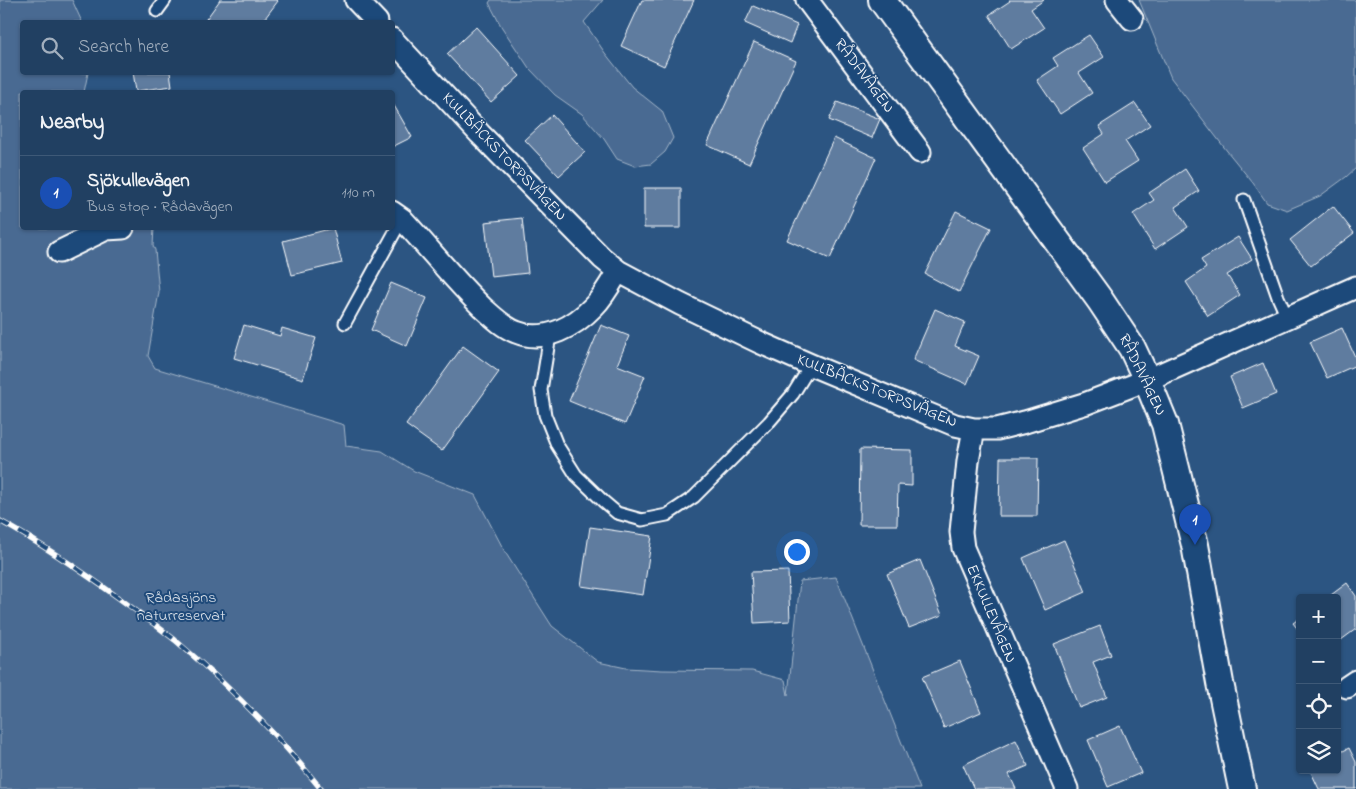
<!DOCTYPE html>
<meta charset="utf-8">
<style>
:root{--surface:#214062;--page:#2d4b6b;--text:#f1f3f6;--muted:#a2afbe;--line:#3e5977;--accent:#95b2f1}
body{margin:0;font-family:"Indie Flower",sans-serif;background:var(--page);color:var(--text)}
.controls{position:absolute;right:15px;bottom:15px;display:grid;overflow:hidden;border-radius:5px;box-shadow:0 1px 4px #0004}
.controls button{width:45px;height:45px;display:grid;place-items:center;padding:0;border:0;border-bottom:1px solid var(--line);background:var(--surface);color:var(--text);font:25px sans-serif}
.you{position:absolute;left:796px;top:551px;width:18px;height:18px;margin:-12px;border:4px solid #fff;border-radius:50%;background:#1a73e8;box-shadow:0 0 0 8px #1a73e833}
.badge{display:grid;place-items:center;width:32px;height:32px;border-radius:50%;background:var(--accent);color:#fff;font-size:16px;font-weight:700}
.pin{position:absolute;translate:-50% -41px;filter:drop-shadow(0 1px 2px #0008)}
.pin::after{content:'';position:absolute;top:26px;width:18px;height:15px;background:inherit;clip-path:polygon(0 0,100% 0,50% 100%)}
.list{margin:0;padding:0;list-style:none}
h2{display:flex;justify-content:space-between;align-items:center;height:65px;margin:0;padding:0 20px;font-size:21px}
h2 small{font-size:16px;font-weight:400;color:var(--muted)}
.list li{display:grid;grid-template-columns:32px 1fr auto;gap:15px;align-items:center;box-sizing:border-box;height:75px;padding:0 20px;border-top:1px solid var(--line)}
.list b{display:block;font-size:19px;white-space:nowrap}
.list p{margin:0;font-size:16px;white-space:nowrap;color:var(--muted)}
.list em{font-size:16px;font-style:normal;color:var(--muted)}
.icon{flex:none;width:28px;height:28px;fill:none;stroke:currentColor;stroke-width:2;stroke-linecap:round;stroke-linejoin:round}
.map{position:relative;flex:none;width:1356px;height:789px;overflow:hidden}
.search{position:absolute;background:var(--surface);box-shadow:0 1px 4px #0004;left:20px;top:20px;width:375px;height:55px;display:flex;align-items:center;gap:12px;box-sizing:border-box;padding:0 18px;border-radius:5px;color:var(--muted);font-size:19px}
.panel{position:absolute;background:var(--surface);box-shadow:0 1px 4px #0004;left:20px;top:90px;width:375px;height:140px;border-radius:5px}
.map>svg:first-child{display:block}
.green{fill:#486b92;stroke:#a4b5c8}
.building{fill:#5e7c9f;stroke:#fff}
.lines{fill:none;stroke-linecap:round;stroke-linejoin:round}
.service-casing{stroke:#fff;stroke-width:15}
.minor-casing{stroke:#fff;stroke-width:25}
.tertiary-casing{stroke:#fff;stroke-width:30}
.service{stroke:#1f4a7a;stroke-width:11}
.minor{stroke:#1f4a7a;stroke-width:21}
.tertiary{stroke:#1f4a7a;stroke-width:26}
.rail-casing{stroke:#fff;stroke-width:5.5}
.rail{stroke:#1f4a7a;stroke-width:4;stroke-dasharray:11;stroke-linecap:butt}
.labels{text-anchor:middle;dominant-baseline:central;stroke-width:4;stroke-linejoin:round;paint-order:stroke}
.street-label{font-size:16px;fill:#fff;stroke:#1f4a7a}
.park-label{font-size:16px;fill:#dae1e9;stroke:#1f4a7a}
</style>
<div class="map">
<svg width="1356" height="789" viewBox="0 0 1356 789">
<rect width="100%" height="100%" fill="#2c5582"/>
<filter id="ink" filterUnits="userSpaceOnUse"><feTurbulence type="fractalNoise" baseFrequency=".02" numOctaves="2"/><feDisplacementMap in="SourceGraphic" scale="10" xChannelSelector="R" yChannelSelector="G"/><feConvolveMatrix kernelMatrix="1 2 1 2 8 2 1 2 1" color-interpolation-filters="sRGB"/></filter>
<g filter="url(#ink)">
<path class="green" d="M0,0H72L82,22H22V72L88,73L84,92H22V228H154L153,246L155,250L159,292L148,356L155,368L344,425L346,446L382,451L414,471L475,495L505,552L552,626L598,662L626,668L662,670L752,671L785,680L788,695L800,581L836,577L920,789H0Z
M491,0H603L584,22L605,53L632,87L662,111L673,138L665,152L651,164L635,166L617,159L604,139L582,114L555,95L529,68L501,26L489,3Z
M1139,0H1356V168L1346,177L1320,196L1287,210L1267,203L1253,183L1227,151L1171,78Z"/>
<path class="building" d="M220,0H277L278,1L262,22H204Z
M642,0H694L664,66L621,46Z
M1009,0H1044L1031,9L1044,28L1011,49L989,15L1010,1Z
M753,6L797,25L790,43L745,23Z
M476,27L520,76L491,102L447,54Z
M1089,35L1104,57L1079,73L1092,93L1060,114L1037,80L1058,66L1053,58Z
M754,42L796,61L749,164L707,145Z
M133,72H170L172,86L136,91Z
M392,102L412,137L392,147Z
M837,102L880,119L872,138L829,120Z
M1135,103L1150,125L1125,141L1138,161L1105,182L1083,148L1104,134L1099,126Z
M552,115L585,152L559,176L525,140Z
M834,138L876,158L830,259L787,240Z
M1185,169L1199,191L1175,207L1188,227L1155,249L1133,214L1154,200L1149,193Z
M644,188H681V228H644Z
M1333,206L1354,233L1311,266L1290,240Z
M956,211L991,228L959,292L925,274Z
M522,218L528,273L491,277L485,222Z
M333,228L342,263L292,275L283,241Z
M1238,237L1252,259L1227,275L1240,295L1208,316L1186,282L1206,268L1201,260Z
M391,283L427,298L407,346L371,330Z
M935,309L965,322L955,346L979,356L967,384L913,360Z
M244,325L280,336L282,328L316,338L303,379L234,358Z
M601,325L629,336L617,365L645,376L625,424L569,401Z
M1342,328L1356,359V365L1327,378L1310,342Z
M463,346L499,372L442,451L406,425Z
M1263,363L1276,394L1243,408L1230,377Z
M860,449L912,450V486L898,485L897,525H859Z
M1000,458H1038L1037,516H999Z
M590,527L652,536L643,595L581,586Z
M1064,540L1086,592L1045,610L1023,558Z
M920,560L942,615L909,628L887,574Z
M788,571L790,621L754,623L751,572Z
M1347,583L1356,596V629L1337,643V598H1327Z
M1300,618V632L1293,623Z
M1100,626L1111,655L1093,662L1107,697L1079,708L1054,644Z
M960,661L981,712L944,728L922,677Z
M1120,726L1141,773L1108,787L1088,740Z
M1016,740L1028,766L1009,774L1016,789H974L963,765Z
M1349,748L1356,762V789H1319L1310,770H1337V754Z"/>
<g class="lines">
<g class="service-casing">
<path id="service" d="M157,11L165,0
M1244,200L1278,297L1287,317
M345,323L402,219
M550,335L541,390L545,415L557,445L576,475L604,502L617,513L642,520L667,515L694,497L769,422L793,394L811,365"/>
</g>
<g class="minor-casing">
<path id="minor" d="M356,0L377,22
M807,0L920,152
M1117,0L1132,19
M392,39L480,134L602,258L618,271L680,304L761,343L811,365L955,425L974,429H997L1025,422L1087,403L1147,380L1356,287
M392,212L402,219C429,248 454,280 482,307C492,316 503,327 516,332C545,344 575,326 594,306C604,296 611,283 618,271
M59,252L106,229L123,228
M974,429L968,461L961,532L963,548L1067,789
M1347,687L1356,681"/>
</g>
<g class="tertiary-casing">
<path id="tertiary" d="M882,0L1100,300L1132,348L1147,380L1165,424L1195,545L1220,683L1242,789"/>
</g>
<use href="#service" class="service"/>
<use href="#minor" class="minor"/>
<use href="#tertiary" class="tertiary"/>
<g class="rail-casing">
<path id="rail" d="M0,521C44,545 86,574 127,604C143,616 160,628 175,640C228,685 278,735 321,789"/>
</g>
<use href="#rail" class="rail"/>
</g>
</g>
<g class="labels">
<g class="street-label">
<text transform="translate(864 76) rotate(53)">RÅDAVÄGEN</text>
<text transform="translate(504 157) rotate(46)">KULLBÄCKSTORPSVÄGEN</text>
<text transform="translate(1142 375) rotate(64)">RÅDAVÄGEN</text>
<text transform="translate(877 391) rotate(22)">KULLBÄCKSTORPSVÄGEN</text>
<text transform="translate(991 614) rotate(67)">EKKULLEVÄGEN</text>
</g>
<g class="park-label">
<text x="181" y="598">Rådasjöns<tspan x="181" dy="18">naturreservat</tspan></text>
</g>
</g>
</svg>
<div class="controls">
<button>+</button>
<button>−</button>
<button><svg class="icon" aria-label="locate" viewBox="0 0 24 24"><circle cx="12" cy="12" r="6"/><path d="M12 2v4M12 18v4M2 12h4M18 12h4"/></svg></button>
<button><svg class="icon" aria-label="layers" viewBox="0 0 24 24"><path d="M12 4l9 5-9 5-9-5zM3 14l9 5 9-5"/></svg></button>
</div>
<div class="you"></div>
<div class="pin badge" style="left:1195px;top:545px;background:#1a4fb4">1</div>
<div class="search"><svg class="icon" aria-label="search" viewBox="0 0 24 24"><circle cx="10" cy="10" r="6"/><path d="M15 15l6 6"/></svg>Search here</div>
<section class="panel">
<h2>Nearby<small></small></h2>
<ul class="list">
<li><span class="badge" style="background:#1a4fb4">1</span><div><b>Sjökullevägen</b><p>Bus stop · Rådavägen</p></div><em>110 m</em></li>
</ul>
</section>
</div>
